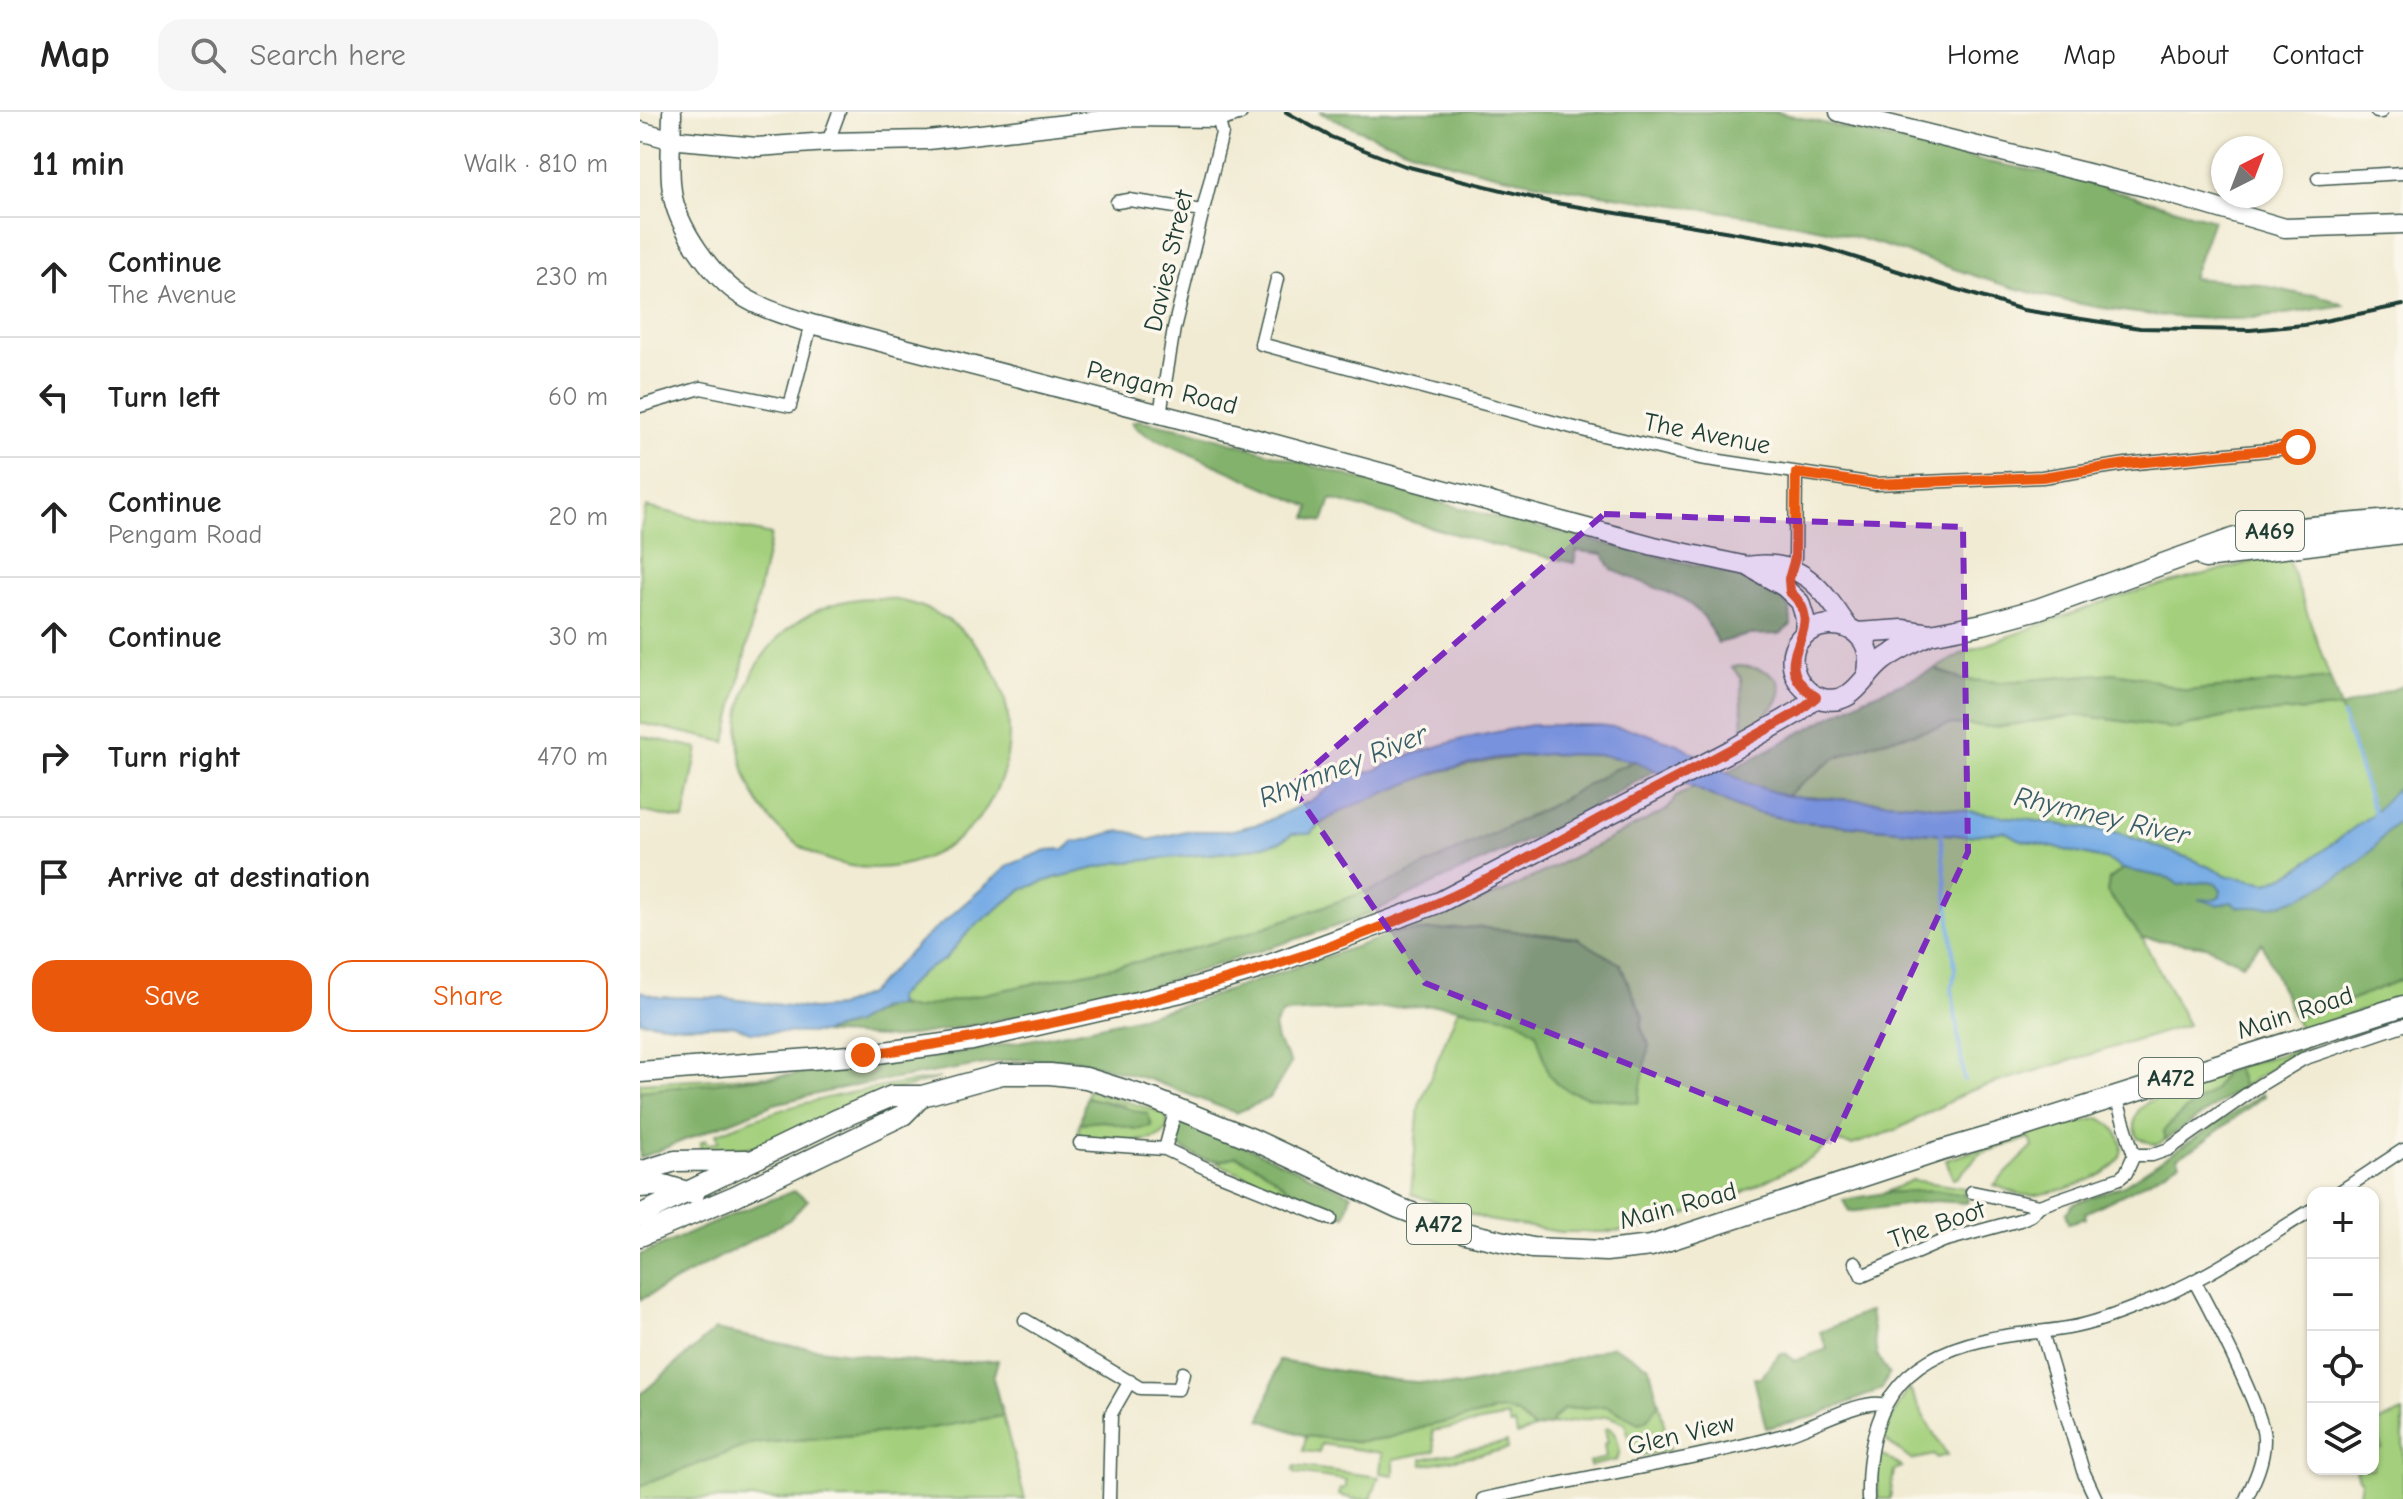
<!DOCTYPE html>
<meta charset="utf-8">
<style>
:root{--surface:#fff;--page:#f6f6f6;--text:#222;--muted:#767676;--line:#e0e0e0;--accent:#ea580c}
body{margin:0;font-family:"Comic Neue",sans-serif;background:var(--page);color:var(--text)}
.controls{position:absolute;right:24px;bottom:24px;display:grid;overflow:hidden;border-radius:16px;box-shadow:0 2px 6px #0004}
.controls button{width:72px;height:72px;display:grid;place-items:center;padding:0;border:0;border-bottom:2px solid var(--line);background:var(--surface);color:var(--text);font:40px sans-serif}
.compass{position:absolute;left:1571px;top:24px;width:72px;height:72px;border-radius:50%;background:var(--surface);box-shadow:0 2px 6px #0004;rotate:42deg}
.stop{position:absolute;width:24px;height:24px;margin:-18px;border:6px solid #ea580c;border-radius:50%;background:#fff}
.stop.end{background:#ea580c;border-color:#fff;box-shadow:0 2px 8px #0008}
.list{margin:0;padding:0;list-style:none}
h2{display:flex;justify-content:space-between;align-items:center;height:104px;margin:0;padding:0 32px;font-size:34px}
h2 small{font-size:26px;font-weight:400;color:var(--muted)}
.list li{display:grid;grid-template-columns:52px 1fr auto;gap:24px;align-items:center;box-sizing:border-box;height:120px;padding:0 32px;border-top:2px solid var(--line)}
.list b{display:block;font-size:30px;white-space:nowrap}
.list p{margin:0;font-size:26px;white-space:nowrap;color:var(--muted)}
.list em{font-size:26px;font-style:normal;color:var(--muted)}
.actions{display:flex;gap:16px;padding:24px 32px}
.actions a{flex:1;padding:18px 0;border:2px solid var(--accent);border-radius:24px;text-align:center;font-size:28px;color:var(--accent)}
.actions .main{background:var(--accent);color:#fff}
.icon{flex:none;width:44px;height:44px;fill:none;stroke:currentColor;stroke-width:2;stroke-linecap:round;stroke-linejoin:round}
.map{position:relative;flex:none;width:1763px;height:1387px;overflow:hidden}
header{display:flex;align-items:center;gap:48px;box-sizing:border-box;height:112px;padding:0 40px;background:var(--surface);border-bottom:2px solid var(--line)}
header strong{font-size:38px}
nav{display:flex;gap:44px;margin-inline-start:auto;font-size:28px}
.search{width:560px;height:72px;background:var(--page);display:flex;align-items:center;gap:20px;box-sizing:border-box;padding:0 28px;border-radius:24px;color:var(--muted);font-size:30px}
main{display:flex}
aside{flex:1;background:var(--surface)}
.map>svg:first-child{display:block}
.green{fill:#a4d07d;stroke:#628658;stroke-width:2}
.forest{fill:#83b26c;stroke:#517850;stroke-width:2}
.water{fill:#77ace5;stroke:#4b748c;stroke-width:2}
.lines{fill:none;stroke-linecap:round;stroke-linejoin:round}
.stream{stroke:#77ace5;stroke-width:4}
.street-casing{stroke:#3e574c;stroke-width:15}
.secondary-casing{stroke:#3e574c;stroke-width:21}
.primary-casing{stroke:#3e574c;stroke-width:23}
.street{stroke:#fff;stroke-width:12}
.secondary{stroke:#fff;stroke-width:18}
.primary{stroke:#fff;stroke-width:20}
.rail{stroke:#1f3d34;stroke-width:4}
.route{stroke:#ea580c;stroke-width:10}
.marked{fill:#7b2cbf;fill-opacity:0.2;stroke:#7b2cbf;stroke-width:6;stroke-dasharray:16 10;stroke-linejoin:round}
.labels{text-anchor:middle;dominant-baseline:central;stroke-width:7;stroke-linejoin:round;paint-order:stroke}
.shield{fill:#fbf7ec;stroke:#61756b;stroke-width:2}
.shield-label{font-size:24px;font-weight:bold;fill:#1f3d34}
.street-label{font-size:26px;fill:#1f3d34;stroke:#fbf7ec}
.water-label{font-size:28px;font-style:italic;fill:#395e69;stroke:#fbf7ec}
</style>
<header>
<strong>Map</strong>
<div class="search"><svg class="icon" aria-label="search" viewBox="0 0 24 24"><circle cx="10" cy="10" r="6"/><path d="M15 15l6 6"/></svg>Search here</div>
<nav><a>Home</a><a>Map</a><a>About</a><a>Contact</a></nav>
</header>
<main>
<aside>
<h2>11 min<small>Walk · 810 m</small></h2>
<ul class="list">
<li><svg class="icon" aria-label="ahead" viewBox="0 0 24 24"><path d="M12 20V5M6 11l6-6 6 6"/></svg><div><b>Continue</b><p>The Avenue</p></div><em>230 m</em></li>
<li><svg class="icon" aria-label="left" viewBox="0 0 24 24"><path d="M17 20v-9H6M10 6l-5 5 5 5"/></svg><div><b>Turn left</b></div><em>60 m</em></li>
<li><svg class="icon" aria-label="ahead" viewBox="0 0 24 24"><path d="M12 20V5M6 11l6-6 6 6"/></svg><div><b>Continue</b><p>Pengam Road</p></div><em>20 m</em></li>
<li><svg class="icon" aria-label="ahead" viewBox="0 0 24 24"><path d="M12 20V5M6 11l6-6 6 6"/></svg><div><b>Continue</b></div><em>30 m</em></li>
<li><svg class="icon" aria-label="right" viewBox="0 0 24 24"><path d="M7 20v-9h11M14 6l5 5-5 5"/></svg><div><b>Turn right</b></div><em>470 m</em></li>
<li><svg class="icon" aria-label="arrive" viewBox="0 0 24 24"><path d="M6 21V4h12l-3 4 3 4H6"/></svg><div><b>Arrive at destination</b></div></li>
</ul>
<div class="actions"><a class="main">Save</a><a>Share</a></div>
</aside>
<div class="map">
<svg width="1763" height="1387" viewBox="0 0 1763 1387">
<rect width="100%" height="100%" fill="#fbf7ec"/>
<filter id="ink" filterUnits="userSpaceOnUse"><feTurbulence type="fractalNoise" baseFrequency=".0125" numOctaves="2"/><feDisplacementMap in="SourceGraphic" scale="16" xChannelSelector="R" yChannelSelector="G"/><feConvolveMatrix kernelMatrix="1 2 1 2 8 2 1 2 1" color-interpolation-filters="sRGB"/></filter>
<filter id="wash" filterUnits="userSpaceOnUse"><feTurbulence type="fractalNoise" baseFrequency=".006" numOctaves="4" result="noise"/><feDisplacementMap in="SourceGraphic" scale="32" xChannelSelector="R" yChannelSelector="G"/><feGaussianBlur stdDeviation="1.8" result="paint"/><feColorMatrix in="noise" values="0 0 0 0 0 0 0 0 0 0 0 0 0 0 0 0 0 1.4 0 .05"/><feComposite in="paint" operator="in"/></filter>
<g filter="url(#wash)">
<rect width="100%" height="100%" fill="#f1ebd3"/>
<path class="green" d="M6,395L131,423L86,630L0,611V421Z
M1646,441L1690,566L1546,579L1506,566L1474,561L1364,570L1323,568L1295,557L1323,541L1480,484Z
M99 621a135 135 0 1 1 270 0a135 135 0 1 1-270 0Z
M1099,554C1162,558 1145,597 1103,619L1101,566L1092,555Z
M1700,596L1734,701L1655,759L1628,771L1588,764L1554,748L1479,721L1280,692L1146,684L1195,646L1234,631L1312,612L1355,615L1440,603L1535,617L1594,603Z
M0,624L58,636L44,708L0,699Z
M908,642L961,643L995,649L973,658L908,695L745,773L611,820L529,843L273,897L259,893L255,887L281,861L305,847L331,817L383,777L415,766L476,751L599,739L640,730L652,722H670C686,705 707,696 728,686C788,659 843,647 908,642Z
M1054,675L1101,697L1153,709L1327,724L1364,719L1378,727L1468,748L1483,757L1469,767L1467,780L1502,826L1548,913L1329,979L1256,1018L1212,1033L1193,1029L1172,1046L1089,1087L1008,1116L974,1120H920L848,1108L771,1082L779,994L818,897C838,900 885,901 896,920C903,931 905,950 909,963L1009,933L1001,916L937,826L838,815L755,821L868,778L1027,698L1036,685Z
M1763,867V885L1661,918L1654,906L1705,890Z
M1671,934L1648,945L1603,975L1596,955Z
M1585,960L1574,978L1544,999L1523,1019L1525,1028L1516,1033L1498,1026C1492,1010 1493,1000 1508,990Z
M151,963L0,979V971Z
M300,966L239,983L133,1030L105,1036L60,1037L61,1030L65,1028L69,1033L79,1029L76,1022C151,989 219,978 300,966Z
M447,978L525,1001C542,1044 460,1025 438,1023L440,1011L464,1009L495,1017L484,993L446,985Z
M1459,1006C1469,1011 1476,1016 1480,1027C1494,1062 1421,1079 1397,1083C1383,1086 1367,1077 1354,1073L1393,1035L1390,1026L1339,1042L1317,1066L1313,1067L1306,1048L1390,1022Z
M595,1044L620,1055L667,1090L577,1051Z
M1272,1068L1326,1076L1325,1083L1294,1078L1244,1081Z
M1269,1276L1285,1307L1307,1343L1296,1346L1294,1343L1271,1348L1244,1327L1252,1305Z
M1019,1291L1030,1338L998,1344L992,1339L985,1311L968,1304L912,1313V1308L924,1297L967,1294L999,1311L1006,1309Z
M863,1298L877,1302L894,1317L877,1323L875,1312L870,1313L868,1305L792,1319L795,1339L754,1347V1363L740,1361L742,1341L681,1332L679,1341L663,1339L666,1324L715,1330L748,1326L788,1314Z
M1763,1300V1387H1718L1721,1370L1715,1357H1733V1339L1742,1336L1733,1312Z
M363,1304L385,1387H0V1374L111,1332L285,1317Z
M969,1316C978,1322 982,1339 977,1348L950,1354L949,1350L966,1346L964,1332L968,1331L965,1317Z
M867,1330L868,1337L783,1353L782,1347Z
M1241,1342L1262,1355L1254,1358L1250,1387H1238L1237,1358Z
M655,1354L739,1365L731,1387H714L699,1383L700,1377L706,1376V1368L656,1361L653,1358Z"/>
<path class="forest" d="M679,0H1136L1348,50L1429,65L1573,108L1552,166L1611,171L1665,183L1676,182L1704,193C1667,198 1632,206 1596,207C1521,208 1446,196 1374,176C1307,157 1241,128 1172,115C1057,92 939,85 826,55C775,42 726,22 679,0Z
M498,308L548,318L835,400L1068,456L1126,473L1150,496L1151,513L1140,522L1108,523L1078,531L1064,505L1044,487L972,458L963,442L937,439L934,451L853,433L691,387L683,410L667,406L670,395L507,323L496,316L492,310Z
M1295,557L1323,568L1364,570L1474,561L1506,566L1546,579L1690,566L1701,596L1763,574V670L1734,701L1700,596L1594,603L1535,617L1440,603L1355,615L1312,612L1234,631L1195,646L1146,684L1106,671L1087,660L1225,586Z
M995,649L1016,658L933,707L715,808L487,882L317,916L255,926L181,921C192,918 203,916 213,912C238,902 244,888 273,897L529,843L611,820L745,773L908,695L973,658Z
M1763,706V867L1705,890L1654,906L1622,831L1602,852L1566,834L1502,826L1467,780L1469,768L1483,757L1529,766L1539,773L1564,770L1576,771L1581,778V785L1574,788L1577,793L1592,790L1732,738L1748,716Z
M838,815L937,826L980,852L1003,905L1001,916L1009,933L998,991L949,985L929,979L916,971L909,963L896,920L876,906L801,893L643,901L634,914L637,929L651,951L630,986L596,1001L511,968L434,947L369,948L207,975L134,992L0,1046V979L151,963L313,942L437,919L496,906L569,885L755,821Z
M1596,955L1603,975L1525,1028L1523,1019L1544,999L1574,978L1585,960Z
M1622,982L1624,984L1559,1033L1537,1046L1540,1051L1490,1079L1445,1101L1446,1106L1429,1111L1426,1101L1433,1092L1484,1073Z
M446,985L508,1002L512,1014L495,1017L464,1009L440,1011Z
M543,1009L553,1011L711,1082L705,1104L667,1090L620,1055L596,1044C569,1054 559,1047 536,1033V1018Z
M1294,1078L1325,1083L1328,1087L1327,1091L1294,1089L1209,1100L1203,1088L1244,1081Z
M154,1079L168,1088L149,1108L0,1188V1143L101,1099Z
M1230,1199L1237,1244L1249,1262L1242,1277L1173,1305L1126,1316L1114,1266H1121L1140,1241L1147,1242L1154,1249L1187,1237L1180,1220Z
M75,1218L149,1233L293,1252L358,1248L353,1266L363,1304L285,1317L111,1332L0,1374V1283Z
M973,1234L1009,1254L1019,1291L1006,1309L998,1311L967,1294L924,1297L912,1308V1313L894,1317L877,1302L863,1298L788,1314L748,1326L715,1330L666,1324L621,1308L639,1249L754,1268L819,1274L891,1260Z"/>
<path class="water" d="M891,613H959L996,618L1038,632L1106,671L1146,684L1280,692L1479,721L1554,748L1588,764L1628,771L1655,759L1734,701L1763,670V706C1748,716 1744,724 1733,737C1715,757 1662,789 1636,793C1624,796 1610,795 1598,795L1592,790L1577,793L1558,787L1574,788L1580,785L1581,778L1576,771L1564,770L1539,773L1529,766L1483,757L1468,748L1378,727L1364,719L1327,724L1154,709L1101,697L995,649L961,643L908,642L856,646L799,659L703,698L678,713L670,722H652L640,730L599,739L476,751L415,766L383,777L331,817L305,847L281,861L256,886L259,893L240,896L214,912L181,921L110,920L93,913L41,914L0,909V879L19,885L83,886L173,897L198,895L228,882L278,832L369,753L407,738L425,737L433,730C465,728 476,708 509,728L546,719H588L623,711L670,689L705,665L736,658L760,646L822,627Z"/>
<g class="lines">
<path class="stream" d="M1703,604L1734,701
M1300,716L1315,856L1312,877L1324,968"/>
</g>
</g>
<g filter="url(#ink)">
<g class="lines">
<g class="street-casing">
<path id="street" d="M1737,0H1741
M188,30L199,0
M1678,66L1763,61
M477,90L489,88L562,99
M637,167L621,232L950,320L1060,346L1235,372L1402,365L1486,352L1658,335
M0,294L61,276L150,294L171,212
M520,302L534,216L582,21L578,6
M1151,462L1155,446L1156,361
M440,1031L525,1037L574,1060L691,1107
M525,1037L536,996
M1494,1043H1512L1529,1037L1620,973L1663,947L1763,913
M1332,1080L1399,1094L1480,1066L1486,1061L1494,1043L1476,985
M1698,1081L1763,1038
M1215,1150L1222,1164L1303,1129L1380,1108L1391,1103L1399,1094
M1555,1170C1570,1198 1625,1302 1624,1328C1624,1349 1615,1368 1606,1387
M385,1208L500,1276L539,1277L543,1261
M1402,1220L1443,1359L1456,1387
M469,1387L471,1302L490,1269
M843,1387C944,1365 1047,1349 1148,1322C1171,1315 1225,1285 1245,1293
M1228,1387C1226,1301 1256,1247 1344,1228C1371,1221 1400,1221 1428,1216C1452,1212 1475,1203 1498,1194C1561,1171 1616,1132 1673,1097"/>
</g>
<g class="secondary-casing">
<path id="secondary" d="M32,0C32,27 28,52 32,79C36,114 73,166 102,184C122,197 148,204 171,212L617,327L1014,434L1107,454L1144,475L1160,490L1165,506L1164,522
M1199,0L1509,76L1645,116L1763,112
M0,19L29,27L117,35L188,30L288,28L486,5L578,6L598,0
M1107,454C1161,445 1182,476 1209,516"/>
</g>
<g class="primary-casing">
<path id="primary" d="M1565,446L1763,421
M1217,521L1263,518L1290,522L1343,512L1398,497L1595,426L1636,418L1763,407
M1227,565C1245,490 1132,502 1156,564C1161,575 1171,584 1183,587C1214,593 1222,565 1242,549C1256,538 1274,530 1290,522
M0,960L223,943L332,928L541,880L624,855L800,790L1090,639L1158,600L1176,585
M0,1060L35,1049L106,1048
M0,1075L24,1073L54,1082
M0,1103L196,1008L252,984H282L362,962H410L446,966L513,987L612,1027L759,1096L825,1121L892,1136L966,1139L1011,1134L1300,1039L1372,1018L1763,894
M0,1124L95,1084L263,1003L282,984"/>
</g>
<use href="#street" class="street"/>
<use href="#secondary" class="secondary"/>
<use href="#primary" class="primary"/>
<path class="rail" d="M646,0L691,25L765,54L910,90L1181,135L1383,198L1500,216L1610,218L1664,213L1763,193"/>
</g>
</g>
<g class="lines" filter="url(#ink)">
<path class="route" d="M223,943C420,916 619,871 800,790C859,764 915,731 972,700C1034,667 1097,635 1158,600L1176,585C1119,547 1194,519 1150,480L1149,467L1155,446L1156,361L1235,372L1402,365L1486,352L1658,335"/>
</g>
<path class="marked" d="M964,402L1323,415L1328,740L1191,1033L785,871L651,674Z"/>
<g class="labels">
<g class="shield">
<rect x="1596" y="399" width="68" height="40" rx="6"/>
<rect x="1499" y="946" width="64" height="40" rx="6"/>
<rect x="767" y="1092" width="64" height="40" rx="6"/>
</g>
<g class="shield-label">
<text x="1630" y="419">A469</text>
<text x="1531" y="966">A472</text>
<text x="799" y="1112">A472</text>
</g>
<g class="street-label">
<text transform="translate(529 149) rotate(-77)">Davies Street</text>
<text transform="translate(522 276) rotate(14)">Pengam Road</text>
<text transform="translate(1067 322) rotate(11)">The Avenue</text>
<text transform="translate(1655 901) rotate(-18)">Main Road</text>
<text transform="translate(1038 1094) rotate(-15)">Main Road</text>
<text transform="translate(1297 1113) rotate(-19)">The Boot</text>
<text transform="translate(1041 1323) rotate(-13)">Glen View</text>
</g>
<g class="water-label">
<text transform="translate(703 654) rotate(-22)">Rhymney River</text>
<text transform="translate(1462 704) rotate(13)">Rhymney River</text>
</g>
</g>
</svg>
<div class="controls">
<button>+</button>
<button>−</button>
<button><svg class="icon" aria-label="locate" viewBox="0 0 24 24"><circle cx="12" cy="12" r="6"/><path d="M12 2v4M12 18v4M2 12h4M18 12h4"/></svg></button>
<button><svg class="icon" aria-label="layers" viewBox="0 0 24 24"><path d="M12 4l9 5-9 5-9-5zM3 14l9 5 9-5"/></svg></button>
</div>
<svg class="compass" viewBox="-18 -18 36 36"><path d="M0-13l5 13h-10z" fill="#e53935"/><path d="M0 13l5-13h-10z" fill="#767676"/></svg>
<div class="stop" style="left:1658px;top:335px"></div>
<div class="stop end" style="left:223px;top:943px"></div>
</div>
</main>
